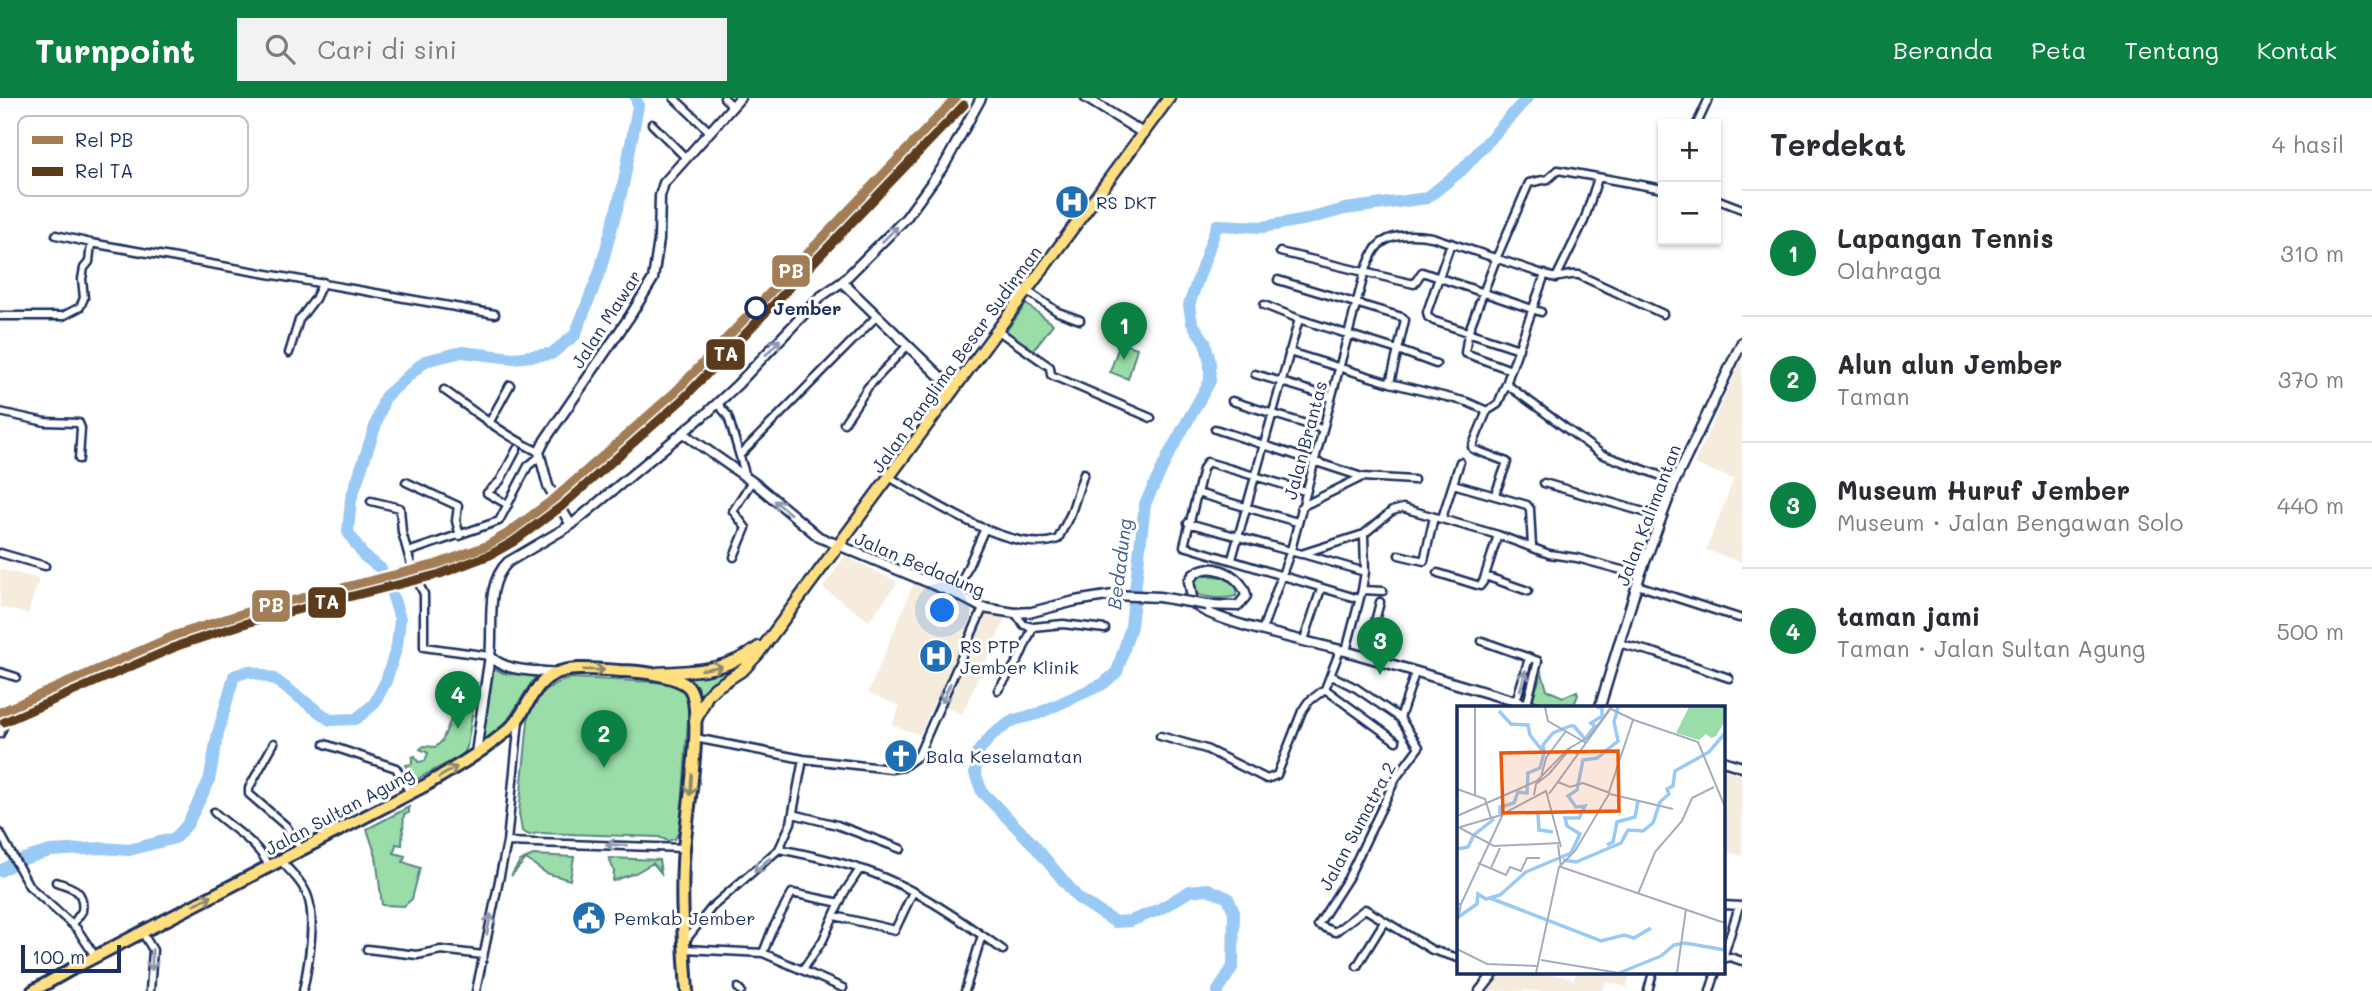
<!DOCTYPE html>
<html lang="id">
<meta charset="utf-8">
<style>
:root{--surface:#fff;--page:#f2f2f3;--text:#2b2b33;--muted:#7c7c81;--line:#e1e1e2;--accent:#0b8043}
body{margin:0;font-family:Mali,sans-serif;background:var(--page);color:var(--text)}
.controls{position:absolute;right:21px;top:21px;display:grid;overflow:hidden;border-radius:0px;box-shadow:0 2px 5px #0004}
.controls button{width:63px;height:63px;display:grid;place-items:center;padding:0;border:0;border-bottom:2px solid var(--line);background:var(--surface);color:var(--text);font:35px sans-serif}
.scale{position:absolute;left:21px;bottom:18px;width:100px;box-sizing:border-box;padding-left:7px;border:4px solid #1b2f5e;border-top:0;font-size:19px;line-height:24px;white-space:nowrap;color:#1b2f5e;-webkit-text-stroke:5px #fff;paint-order:stroke}
.you{position:absolute;left:943px;top:513px;width:24px;height:24px;margin:-18px;border:5px solid #fff;border-radius:50%;background:#1a73e8;box-shadow:0 0 0 10px #1a73e833}
.badge{display:grid;place-items:center;width:46px;height:46px;border-radius:50%;background:var(--accent);color:#fff;font-size:23px;font-weight:700}
.pin{position:absolute;translate:-50% -58px;filter:drop-shadow(0 2px 4px #0008)}
.pin::after{content:'';position:absolute;top:37px;width:24px;height:21px;background:inherit;clip-path:polygon(0 0,100% 0,50% 100%)}
.list{margin:0;padding:0;list-style:none}
h2{display:flex;justify-content:space-between;align-items:center;height:91px;margin:0;padding:0 28px;font-size:30px}
h2 small{font-size:23px;font-weight:400;color:var(--muted)}
.list li{display:grid;grid-template-columns:46px 1fr auto;gap:21px;align-items:center;box-sizing:border-box;height:126px;padding:0 28px;border-top:2px solid var(--line)}
.list b{display:block;font-size:26px;white-space:nowrap}
.list p{margin:0;font-size:23px;white-space:nowrap;color:var(--muted)}
.list em{font-size:23px;font-style:normal;color:var(--muted)}
.icon{flex:none;width:38px;height:38px;fill:none;stroke:currentColor;stroke-width:2;stroke-linecap:round;stroke-linejoin:round}
.map{position:relative;flex:none;width:1742px;height:893px;overflow:hidden}
header{display:flex;align-items:center;gap:42px;box-sizing:border-box;height:98px;padding:0 35px;background:var(--accent);color:#fff}
header strong{font-size:33px}
nav{display:flex;gap:38px;margin-inline-start:auto;font-size:24px}
.search{width:490px;height:63px;background:var(--page);display:flex;align-items:center;gap:18px;box-sizing:border-box;padding:0 24px;border-radius:0px;color:var(--muted);font-size:26px}
main{display:flex}
aside{flex:1;background:var(--surface)}
.map>svg:first-child{display:block}
.built{fill:#f5ecde}
.green{fill:#9adda8;stroke:#5a8683;stroke-width:2}
.lines{fill:none;stroke-linecap:round;stroke-linejoin:round}
.river{stroke:#99c9f5;stroke-width:12}
.street-casing{stroke:#1b2f5e;stroke-width:11}
.secondary-casing{stroke:#1b2f5e;stroke-width:13}
.primary-casing{stroke:#1b2f5e;stroke-width:15}
.highway-casing{stroke:#1b2f5e;stroke-width:16}
.street{stroke:#fff;stroke-width:6}
.secondary{stroke:#fff;stroke-width:8}
.primary{stroke:#ffdf80;stroke-width:10}
.highway{stroke:#ffdf80;stroke-width:10}
.secondary-bridge-casing{stroke:#1b2f5e;stroke-width:13;stroke-linecap:butt}
.secondary-bridge{stroke:#fff;stroke-width:8}
.rail-1-casing{stroke:#fff;stroke-width:14}
.rail-2-casing{stroke:#fff;stroke-width:14}
.rail-1{stroke:#a27d56;stroke-width:9}
.rail-2{stroke:#5b3b1b;stroke-width:9}
.oneway{stroke:#8d97ae}
.oneway2{stroke:#8d876f}
.stop-dot{fill:#fff;stroke:#1b2f5e;stroke-width:3.5}
.labels{text-anchor:middle;dominant-baseline:central;stroke-width:6;stroke-linejoin:round;paint-order:stroke}
.poi-label{font-size:18px;fill:#1b2f5e;stroke:#fff;text-anchor:start}
.stop-label{font-size:18px;font-weight:bold;fill:#1b2f5e;stroke:#fff;text-anchor:start}
.street-label{font-size:18px;fill:#1b2f5e;stroke:#fff}
.water-label{font-size:19px;font-style:italic;fill:#415d8b;stroke:#fff}
.inset-river{fill:none;stroke:#99c9f5;stroke-width:3.5}
.inset-road{fill:none;stroke:#a4acbf;stroke-width:2}
.view{fill:#e8590c;fill-opacity:0.15;stroke:#e8590c;stroke-width:3.5}
.inset-edge{fill:none;stroke:#1b2f5e;stroke-width:3.5}
.key{fill:#fff;stroke:#bbc1cf;stroke-width:2}
.key-label{font-size:19px;fill:#1b2f5e}
.line-badge{stroke:#fff;stroke-width:2.5}
.badge-label{font-size:19px;text-anchor:middle;font-weight:bold;fill:#fff}
</style>
<header>
<strong>Turnpoint</strong>
<div class="search"><svg class="icon" aria-label="search" viewBox="0 0 24 24"><circle cx="10" cy="10" r="6"/><path d="M15 15l6 6"/></svg>Cari di sini</div>
<nav><a>Beranda</a><a>Peta</a><a>Tentang</a><a>Kontak</a></nav>
</header>
<main>
<div class="map">
<svg width="1742" height="893" viewBox="0 0 1742 893">
<rect width="100%" height="100%" fill="#fff"/>
<filter id="ink" filterUnits="userSpaceOnUse"><feTurbulence type="fractalNoise" baseFrequency=".0143" numOctaves="2"/><feDisplacementMap in="SourceGraphic" scale="14" xChannelSelector="R" yChannelSelector="G"/><feConvolveMatrix kernelMatrix="1 2 1 2 8 2 1 2 1" color-interpolation-filters="sRGB"/></filter>
<g filter="url(#ink)">
<path class="built" d="M1742,261V464L1706,452L1734,381L1694,366Z
M845,458L898,484L869,523L823,490Z
M0,471L39,481L28,516L0,509Z
M914,485L1005,521L962,616L934,604L920,637L892,627L900,608L868,595Z
M1723,671L1742,677V758L1723,753Z
M1503,874H1544L1574,881L1577,874H1630L1627,889L1606,884L1602,893H1488Z"/>
<path class="green" d="M1026,206L1053,226L1032,254L1005,235Z
M1120,245L1137,250L1128,281L1110,274Z
M1205,477L1230,480L1237,489L1236,498C1224,502 1199,500 1190,492L1195,480Z
M746,563L747,565L708,588L698,599L675,576C701,577 723,576 746,563Z
M491,569L503,575L535,579L504,628L480,648Z
M1542,575L1547,592L1563,599L1577,593L1578,597L1573,609H1554L1531,604Z
M572,580L675,585L686,593L689,605L681,729L675,741L668,743L659,739L538,735L529,737L522,733L519,715L529,613C539,595 552,585 572,580Z
M464,584L477,585L467,649L464,655L459,659L408,686L405,680L410,678L406,667L412,666V659L415,658L418,664L425,663L428,655L420,651L424,648L436,649L442,643L454,614L461,606L459,596L452,591L451,587L459,591Z
M409,709V715L404,716L402,747L396,746L394,755L405,758L403,764L420,770L412,801L404,808L382,807L376,758L367,731Z
M533,757L574,759L570,782L546,775L526,761L511,778L520,763Z
M609,760L659,762L661,775L653,765L635,775L613,783L614,773Z"/>
<g class="lines">
<path class="river" d="M0,773L20,762L50,753L102,750L129,752L175,740L187,727L209,683L218,635L234,578L249,573L274,581L330,622L356,621L374,606L386,583L397,548L400,521L393,499L381,471L363,457L348,434L351,401L385,299L425,263L462,254L513,260L551,256L575,237L600,173L623,88L638,8L636,0
M1218,893L1233,868L1234,814L1228,800L1208,791L1190,793L1160,811L1131,823L1115,824L1078,800L1032,745L982,694L975,675L977,655L993,636L1014,622L1037,616L1103,586L1117,574L1131,528L1145,406L1169,356L1210,283V264L1205,244L1192,225L1189,207L1217,127L1263,129L1312,120L1345,111L1427,100L1463,71L1527,0"/>
<g class="street-casing">
<path id="street" d="M674,0L709,33
M724,0L733,8
M652,26L685,59
M1697,26L1709,0
M1716,101L1742,111
M56,137L91,145L495,216
M1451,145L1427,214L1428,219L1434,223L1519,251
M1280,154L1414,186L1422,174L1541,214
M1545,176L1511,272L1465,255L1468,235L1496,161L1529,85L1548,81L1558,72L1663,91
M1556,180L1584,123L1598,80
M1278,182L1402,219L1405,222L1398,252L1436,266
M1026,192L1058,214L1080,222
M1264,207L1299,221L1398,252L1390,285
M0,218H63L80,209L84,200L82,181L84,170L89,164L91,145
M997,232L1050,269L1051,277L1151,320
M1289,254L1390,285L1467,304L1487,313L1498,306L1506,286
M289,255L299,222L315,201L323,184
M1511,272L1506,286L1601,356L1675,383
M1255,276L1331,299
M444,292C475,314 504,337 539,354
M1232,303L1322,331
M718,306L728,318L746,379
M1487,313L1472,349L1473,351L1507,364L1495,397
M0,314L45,324L79,325L81,330L79,361
M489,325L510,287
M844,325L868,289L908,247
M1215,331L1362,379
M740,357L877,218
M889,379C928,401 1014,459 1058,441L1071,415L1084,375
M406,384L458,408L456,423L460,438
M1544,385L1661,419
M1453,386L1527,407L1530,411L1532,449
M1305,393L1207,364L1203,371L1184,448L1359,501
M1197,395L1297,424
M371,403L400,410L402,434L413,474L424,496V549L490,558
M508,407L487,395L500,383L517,351
M1301,409L1362,379L1414,382
M1442,420L1460,364
M1188,425L1301,456L1364,436L1365,474L1362,492L1346,553
M1364,436L1392,413L1403,410L1498,437L1549,456L1577,460L1640,477
M408,454L499,423L528,368L539,359
M0,455L45,468
M1303,456L1365,474
M1399,457L1424,463L1434,419
M734,459L746,430L733,413L752,383
M1232,461L1299,221
M1438,475L1480,488L1483,484L1498,437
M1485,478L1528,493
M1637,487L1739,520
M1362,492L1383,493
M956,496L985,430
M1015,515L1024,527L1033,529L1063,526L1105,531
M1262,532L1291,452L1365,173C1369,165 1372,154 1378,148C1390,135 1415,136 1432,139L1552,179C1562,181 1569,175 1579,177L1663,216
M1304,542L1321,491
M1482,543L1538,563L1527,606
M1618,545L1656,555L1729,580
M1366,559L1380,504
M0,574L16,579
M1332,578L1356,590L1400,620L1419,649L1396,680L1348,780L1318,827L1335,834L1365,811L1432,852L1458,860
M1325,591L1396,643
M998,592L1019,561L1033,529
M1516,603L1529,560
M0,619L178,542L219,529L319,501
M1400,620L1415,575
M0,636L9,615
M1160,638L1206,651L1267,681L1277,677L1302,613L1308,604L1325,591L1340,552
M695,640L803,661L891,671L903,669L918,658L983,510
M274,645L249,690V696L286,728L302,753
M325,646L396,670L410,695
M214,714C237,735 254,741 270,769
M793,716L837,727L901,751
M0,735L29,788L77,831L95,858
M507,744L684,750
M779,751C805,756 832,762 858,770C910,786 958,820 1003,852
M281,763C291,774 303,785 308,799C316,822 308,869 303,893
M56,784C72,789 85,792 82,813L73,826
M1723,807L1741,808
M835,818L895,832L913,794
M142,834L153,852L150,893
M685,843L712,809L779,751L791,725L803,661
M367,851L417,857L441,852L483,857
M685,851L763,855L843,890
M763,855L772,832L792,795L840,805
M1723,860L1739,808
M1723,861L1730,859L1742,863
M1357,868L1384,824
M803,871L823,842L844,795L860,771
M738,890L741,893
M476,893L507,744L519,622
M965,893L982,837
M1648,893L1653,874
M1710,893L1716,874"/>
</g>
<g class="secondary-casing">
<path id="secondary" d="M1086,0L1143,35
M842,184L954,292
M707,315L737,287L820,199L842,184L906,120L945,66L981,0
M683,335L757,387L819,439L956,496L983,510L1015,515L1032,514L1075,503L1113,497
M571,427L548,388L539,354L545,342L630,218L653,181L659,142L660,98L664,85L740,0
M1207,507L1238,508L1246,498C1242,475 1202,458 1189,483L1193,505C1210,524 1315,545 1345,553C1410,571 1474,592 1540,610
M490,558C505,574 535,572 556,575
M1600,608L1640,477L1675,383L1742,244
M476,656C480,624 485,591 490,558C494,528 484,487 508,464L571,427L703,318
M1723,663L1742,669
M1480,893L1495,874"/>
</g>
<g class="primary-casing">
<path id="primary" d="M657,575C695,573 728,573 759,549
M695,624L707,598L715,590L744,571L758,556L1169,0"/>
</g>
<g class="highway-casing">
<path id="highway" d="M33,893L79,867L426,687C454,670 484,653 509,631C527,616 530,589 552,577C571,567 599,572 620,573C636,573 681,577 690,591C704,614 687,719 684,750C680,797 684,846 687,893"/>
</g>
<use href="#street" class="street"/>
<use href="#secondary" class="secondary"/>
<use href="#primary" class="primary"/>
<use href="#highway" class="highway"/>
<g class="secondary-bridge-casing">
<path id="secondary-bridge" d="M1113,497L1159,499L1207,507"/>
</g>
<use href="#secondary-bridge" class="secondary-bridge"/>
<g class="rail-1-casing">
<path id="rail-1" d="M0,614L176,537L250,513L437,466L486,448L508,435L555,400L676,293L956,0"/>
</g>
<g class="rail-2-casing">
<path id="rail-2" d="M4,624L180,547L253,523L440,476L490,457L513,444L562,408L684,300L964,7"/>
</g>
<use href="#rail-1" class="rail-1"/>
<use href="#rail-2" class="rail-2"/>
</g>
<defs><path id="oneway-shaft" d="M-6 0H5M1.5-3L5.5 0L1.5 3" fill="none" stroke-width="1.6" stroke-linecap="round" stroke-linejoin="round" transform="scale(1.75)"/></defs>
<g class="oneway">
<use href="#oneway-shaft" transform="translate(890 136) rotate(-45)"/>
<use href="#oneway-shaft" transform="translate(773 249) rotate(-47)"/>
<use href="#oneway-shaft" transform="translate(782 409) rotate(-140)"/>
<use href="#oneway-shaft" transform="translate(1523 582) rotate(-74)"/>
<use href="#oneway-shaft" transform="translate(946 595) rotate(114)"/>
<use href="#oneway-shaft" transform="translate(616 747) rotate(-178)"/>
<use href="#oneway-shaft" transform="translate(762 767) rotate(139)"/>
<use href="#oneway-shaft" transform="translate(489 826) rotate(-78)"/>
<use href="#oneway-shaft" transform="translate(152 862) rotate(91)"/>
</g>
<g class="oneway2">
<use href="#oneway-shaft" transform="translate(712 570) rotate(-10)"/>
<use href="#oneway-shaft" transform="translate(594 572) rotate(1)"/>
<use href="#oneway-shaft" transform="translate(448 674) rotate(-31)"/>
<use href="#oneway-shaft" transform="translate(691 687) rotate(94)"/>
<use href="#oneway-shaft" transform="translate(203 802) rotate(-27)"/>
</g>
</g>
<defs>
<g id="hospital-disc" transform="scale(1.75)"><circle r="9.5" fill="#1f6fb2" stroke="#fff"/><path d="M-5-5h3v3.5h4V-5h3V5h-3V1.5h-4V5h-3Z" fill="#fff"/></g>
<g id="church-disc" transform="scale(1.75)"><circle r="9.5" fill="#1f6fb2" stroke="#fff"/><path d="M-1.2-6h2.4v3.5h3.3v2.4h-3.3V6h-2.4V-.1h-3.3v-2.4h3.3Z" fill="#fff"/></g>
<g id="civic-disc" transform="scale(1.75)"><circle r="9.5" fill="#1f6fb2" stroke="#fff"/><path d="M-.6-6.5H3V-4.5H.6V-3L4-1V1h2V6H-6V1h2V-1L-.6-3ZM-1.2 2.5V6h2.4V2.5Z" fill="#fff"/></g>
</defs>
<g fill-rule="evenodd">
<use href="#hospital-disc" x="1072" y="104"/>
<use href="#hospital-disc" x="936" y="558"/>
<use href="#church-disc" x="901" y="658"/>
<use href="#civic-disc" x="589" y="820"/>
</g>
<circle class="stop-dot" cx="756" cy="210" r="10"/>
<g class="labels">
<g class="poi-label">
<text x="1096" y="104">RS DKT</text>
<text x="960" y="548">RS PTP<tspan x="960" dy="21">Jember Klinik</tspan></text>
<text x="926" y="658">Bala Keselamatan</text>
<text x="614" y="820">Pemkab Jember</text>
</g>
<g class="stop-label">
<text x="773" y="210">Jember</text>
</g>
<g class="street-label">
<text transform="translate(606 221) rotate(-57)">Jalan Mawar</text>
<text transform="translate(956 261) rotate(-54)">Jalan Panglima Besar Sudirman</text>
<text transform="translate(1305 342) rotate(-75)">Jalan Brantas</text>
<text transform="translate(1648 417) rotate(-69)">Jalan Kalimantan</text>
<text transform="translate(920 466) rotate(23)">Jalan Bedadung</text>
<text transform="translate(339 713) rotate(-28)">Jalan Sultan Agung</text>
<text transform="translate(1357 728) rotate(-62)">Jalan Sumatra 2</text>
</g>
<g class="water-label">
<text transform="translate(1119 466) rotate(-83)">Bedadung</text>
</g>
</g>
<g transform="translate(1457 608)">
<rect width="268" height="268" fill="#fff"/>
<path d="M232,1H268V15L259,30L254,32L249,28L242,34L219,27Z" fill="#9adda8"/>
<path class="inset-river" d="M42,5L54,18L71,19L73,29L87,47L83,62L71,67L70,87L61,86L57,97L43,101V108M116,19L128,33L138,20L134,17L145,10V2L140,1M87,46L86,39L96,27L116,19M81,108L82,124L96,126M150,139L156,136L160,116L178,111L181,95M0,143L11,141L17,129L37,113M106,154L119,156L164,137L171,124L186,125L196,117L203,96L212,88L210,83L216,80L218,65L252,46L268,27M33,192L144,235L167,229L177,232L194,222M0,212L20,198L21,188L29,193L43,189L69,166L114,147L123,128L110,120L108,112H122L128,100L119,101L111,90L120,84L126,54L140,52L161,35L157,16L161,1M204,250L217,239L228,237L268,244M162,267L204,250"/>
<path class="inset-road" d="M88,1L91,15L129,37M154,3L177,14M177,14L241,36L268,101M92,68L112,44L121,48M83,75L89,52L109,25M101,76L113,81L126,77L153,87M0,83L28,93L34,112M152,86L176,14M92,88L155,1M153,88L216,103M18,89V1M77,89L79,78L92,68M0,110L80,75L111,43L132,31L154,1M0,122L44,109L89,85L104,141M3,122L37,140L104,137M101,139L104,161L268,217M21,157L49,169L53,161L64,165L70,152H83M34,162L43,142M181,188L198,146L225,115L235,92L257,81M0,198H4L0,218M4,198L46,108M0,243L30,258L80,260M84,254L162,267M79,267L102,161L118,145L152,88M220,267L229,203"/>
<path class="view" d="M161,45L162,105L46,107L44,47Z"/>
<rect width="268" height="268" class="inset-edge"/>
</g>
<rect x="18" y="18" width="230" height="80" rx="10" class="key"/>
<rect x="32" y="38" width="31" height="8" fill="#a27d56"/>
<rect x="32" y="69" width="31" height="9" fill="#5b3b1b"/>
<g class="key-label">
<text x="75" y="49">Rel PB</text>
<text x="75" y="80">Rel TA</text>
</g>
<g class="line-badge">
<rect x="771" y="156" width="40" height="34" rx="7" fill="#a27d56"/>
<rect x="705" y="240" width="41" height="33" rx="7" fill="#5b3b1b"/>
<rect x="307" y="488" width="40" height="33" rx="7" fill="#5b3b1b"/>
<rect x="251" y="491" width="40" height="34" rx="7" fill="#a27d56"/>
</g>
<g class="badge-label">
<text x="791" y="180">PB</text>
<text x="726" y="263">TA</text>
<text x="327" y="511">TA</text>
<text x="271" y="514">PB</text>
</g>
</svg>
<div class="controls">
<button>+</button>
<button>−</button>
</div>
<div class="scale">100 m</div>
<div class="you"></div>
<div class="pin badge" style="left:1124px;top:262px">1</div>
<div class="pin badge" style="left:604px;top:670px">2</div>
<div class="pin badge" style="left:1380px;top:577px">3</div>
<div class="pin badge" style="left:458px;top:631px">4</div>
</div>
<aside>
<h2>Terdekat<small>4 hasil</small></h2>
<ul class="list">
<li><span class="badge">1</span><div><b>Lapangan Tennis</b><p>Olahraga</p></div><em>310 m</em></li>
<li><span class="badge">2</span><div><b>Alun alun Jember</b><p>Taman</p></div><em>370 m</em></li>
<li><span class="badge">3</span><div><b>Museum Huruf Jember</b><p>Museum · Jalan Bengawan Solo</p></div><em>440 m</em></li>
<li><span class="badge">4</span><div><b>taman jami</b><p>Taman · Jalan Sultan Agung</p></div><em>500 m</em></li>
</ul>
</aside>
</main>
